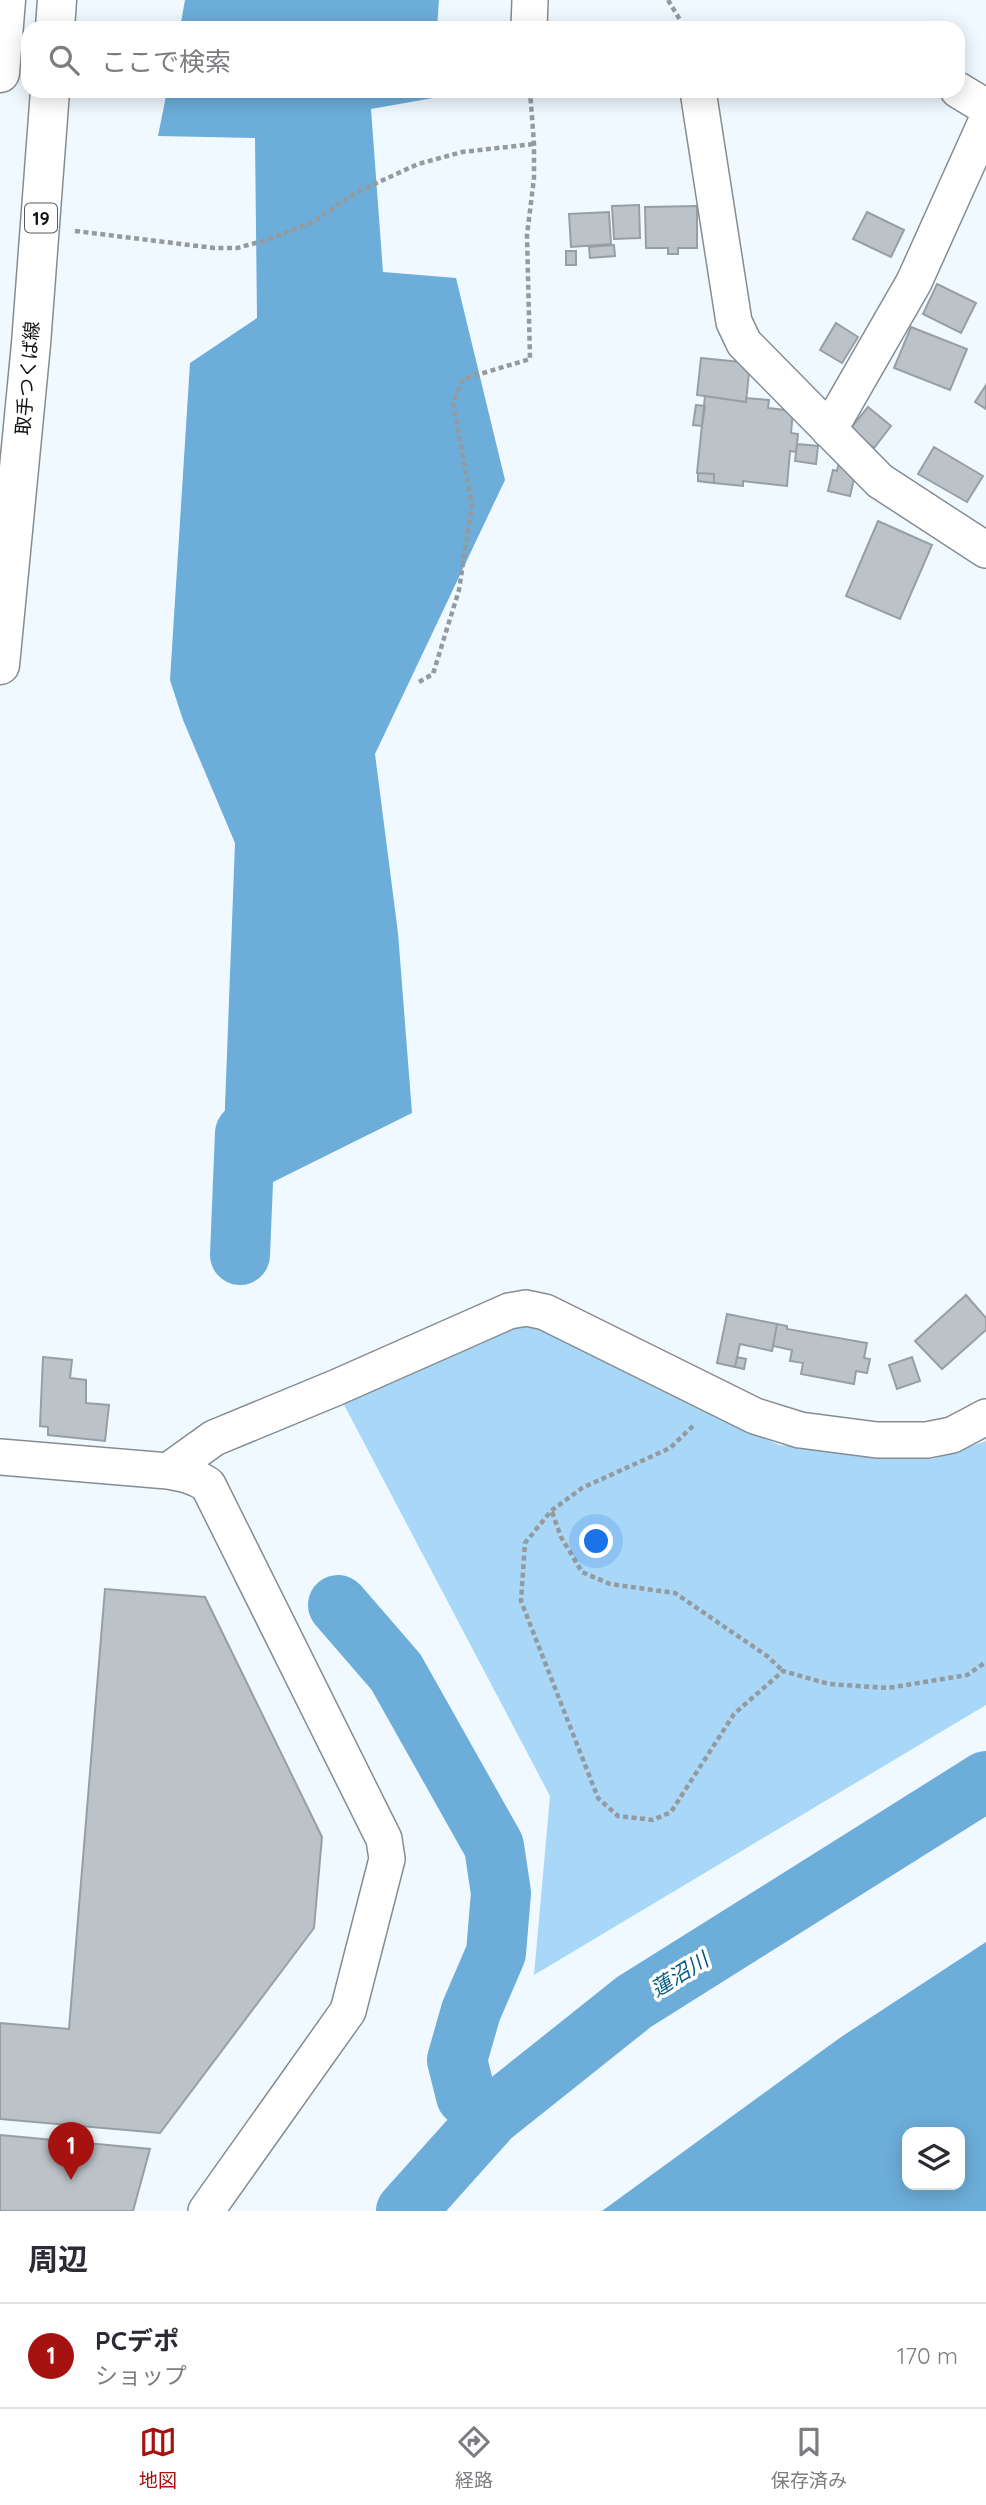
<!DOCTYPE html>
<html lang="ja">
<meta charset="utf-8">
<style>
:root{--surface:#fff;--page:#f2f2f3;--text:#2b2b33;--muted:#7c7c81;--line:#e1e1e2;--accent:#a6120f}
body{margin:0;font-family:Quicksand,"Noto Sans JP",sans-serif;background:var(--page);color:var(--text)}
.controls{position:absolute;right:21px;bottom:21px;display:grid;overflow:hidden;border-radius:14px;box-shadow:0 4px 18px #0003}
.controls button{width:63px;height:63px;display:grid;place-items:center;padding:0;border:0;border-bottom:2px solid var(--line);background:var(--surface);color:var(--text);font:35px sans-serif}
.you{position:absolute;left:597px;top:1542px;width:24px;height:24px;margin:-18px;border:5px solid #fff;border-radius:50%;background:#1a73e8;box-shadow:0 0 0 10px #1a73e833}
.badge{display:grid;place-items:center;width:46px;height:46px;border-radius:50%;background:var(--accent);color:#fff;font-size:23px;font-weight:700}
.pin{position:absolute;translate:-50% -58px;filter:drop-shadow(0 2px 4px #0008)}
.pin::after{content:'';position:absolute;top:37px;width:24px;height:21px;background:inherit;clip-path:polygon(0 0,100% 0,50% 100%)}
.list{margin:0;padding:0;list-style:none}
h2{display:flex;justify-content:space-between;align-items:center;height:91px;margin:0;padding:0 28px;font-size:30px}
h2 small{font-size:23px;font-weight:400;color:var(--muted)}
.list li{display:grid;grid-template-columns:46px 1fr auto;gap:21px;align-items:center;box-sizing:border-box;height:105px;padding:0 28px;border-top:2px solid var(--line)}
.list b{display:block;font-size:26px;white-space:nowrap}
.list p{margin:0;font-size:23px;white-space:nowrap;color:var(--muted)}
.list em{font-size:23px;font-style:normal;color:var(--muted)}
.icon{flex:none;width:38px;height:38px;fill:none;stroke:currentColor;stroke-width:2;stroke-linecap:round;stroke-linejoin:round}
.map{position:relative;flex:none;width:986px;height:2211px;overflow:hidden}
.search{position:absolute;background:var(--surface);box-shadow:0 4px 18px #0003;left:21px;right:21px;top:21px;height:77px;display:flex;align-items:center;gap:18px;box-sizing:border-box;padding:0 24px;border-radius:21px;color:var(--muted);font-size:26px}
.sheet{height:196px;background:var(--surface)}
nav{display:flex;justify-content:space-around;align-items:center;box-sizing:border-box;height:98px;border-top:2px solid var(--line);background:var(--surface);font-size:19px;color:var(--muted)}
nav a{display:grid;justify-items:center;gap:4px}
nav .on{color:var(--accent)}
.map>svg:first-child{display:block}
.green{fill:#a9d7f7}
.water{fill:#6caed9;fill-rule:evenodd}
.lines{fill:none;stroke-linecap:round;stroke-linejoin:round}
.river{stroke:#6caed9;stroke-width:60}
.building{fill:#bbc3c9;stroke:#979fa5;stroke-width:2}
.minor-casing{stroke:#858d93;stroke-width:38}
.major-casing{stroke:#858d93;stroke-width:41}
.path{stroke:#949a9e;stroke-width:4.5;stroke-dasharray:5 3.5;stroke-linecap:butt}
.minor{stroke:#fff;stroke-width:35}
.major{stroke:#fff;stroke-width:38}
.labels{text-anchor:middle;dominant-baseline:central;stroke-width:7;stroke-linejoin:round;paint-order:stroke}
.shield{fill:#fff;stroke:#585a5c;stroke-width:2}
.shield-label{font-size:18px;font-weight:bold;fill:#111416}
.street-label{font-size:19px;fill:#111416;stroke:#fff}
.water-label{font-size:21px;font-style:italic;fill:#075b85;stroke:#fff}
</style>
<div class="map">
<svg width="986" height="2211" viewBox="0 0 986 2211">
<rect width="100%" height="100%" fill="#f0f9ff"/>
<path class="green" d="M529,1326L543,1329L675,1396L779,1445L882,1457L933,1459L986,1441V1705L534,1975L550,1796L342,1401L513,1327Z"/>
<path class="water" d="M185,0H439L437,28H180Z
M167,91H433V98L371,109L383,272L456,278L505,480L375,754L398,933L412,1113L269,1184L220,1238L235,843L183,720L170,680L190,363L257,318L255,138L158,136Z
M986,1942V2211H602L841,2037ZM960,2132V2185H907V2132Z"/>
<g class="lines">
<path class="river" d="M240,1255L245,1133
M338,1605L396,1672L494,1846L501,1893L496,1953L471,2011L457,2060L466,2096L491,2116
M406,2211L491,2116L634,2002L986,1781"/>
</g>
<path class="building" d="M639,205L640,238L614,239L612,206Z
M697,206V248H678V254H668V248H646L645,207Z
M609,212L611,244L571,247L569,214Z
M867,212L904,230L891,257L853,239Z
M614,245L615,256L590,258L589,247Z
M566,251H576V265H566Z
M937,284L976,303L961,333L923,314Z
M836,323L858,337L842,363L820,350Z
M911,327L967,349L950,390L894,368Z
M701,358L750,363L746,402L697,395Z
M986,385V409L975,402Z
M705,396L746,402V398L769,400L768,408L793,411L791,433L798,434L796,452L790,451L787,486L743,481V486L714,483V474L697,473Z
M696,405L705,406L702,426L693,425Z
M868,407L891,426L874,448L850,429Z
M797,444L818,446L816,464L795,461Z
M934,447L983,476L967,502L918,474Z
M840,457L855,475L850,496L828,491L833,470L837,471Z
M698,473L714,474V483L698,481Z
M878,521L932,545L900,619L846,596Z
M966,1295L986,1318V1330L942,1369L915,1341Z
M727,1314L777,1324L772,1351L740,1344L735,1367L717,1363Z
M777,1324L787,1326V1329L867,1343L864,1358L870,1359L867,1373L856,1371L854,1384L801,1374L803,1363L790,1361L792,1350L773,1346Z
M43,1357L72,1360L70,1378L86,1380V1403L109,1405L105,1441L48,1435V1427L40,1426Z
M737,1357L746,1359L744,1369L735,1367Z
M912,1357L920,1381L897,1389L889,1365Z
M105,1589L205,1597L322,1837L314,1928L160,2133L0,2119V2023L69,2029Z
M0,2135L150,2149L133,2211H0Z"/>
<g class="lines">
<g class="minor-casing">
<path id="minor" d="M529,28L530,0
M958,90L986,107
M698,91L734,322L744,343L880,481L986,550
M829,430L914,282L986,122
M0,1457L168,1471C184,1474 195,1476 208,1485L384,1839L387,1859L348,2011L206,2211
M168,1471L214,1438L335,1388L509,1311L526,1308L545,1312L755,1416L800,1430L877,1440H927L952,1435L986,1417"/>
</g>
<g class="major-casing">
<path id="major" d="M55,28L57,0
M0,73L6,0
M0,665L31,344L50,91"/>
</g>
<path class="path" d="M668,0L685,28
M75,231L214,248H237L263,241L311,223L355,193L418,164L462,152L534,144
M419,682L433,674L459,590L472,505L453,403L463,379L530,359L527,235L534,178V144L530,91
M693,1426L670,1448L582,1488L551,1511L525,1543L521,1601L598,1798L618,1816L653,1820L671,1812L734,1714L783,1671L829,1684L888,1688L967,1675L986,1662
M552,1512L561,1537L582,1572L610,1584L675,1593L767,1656L783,1671"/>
<use href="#minor" class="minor"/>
<use href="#major" class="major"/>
</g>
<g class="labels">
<rect class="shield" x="25" y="203.5" width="32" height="29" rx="5"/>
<g class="shield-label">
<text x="41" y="218">19</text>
</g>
<g class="street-label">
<text transform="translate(27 378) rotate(-85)">取手つくば線</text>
</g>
<g class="water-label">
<text transform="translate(679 1974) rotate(-32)">蓮沼川</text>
</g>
</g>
</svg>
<div class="controls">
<button><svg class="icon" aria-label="layers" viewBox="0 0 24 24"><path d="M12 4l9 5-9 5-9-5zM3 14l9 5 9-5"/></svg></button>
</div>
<div class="you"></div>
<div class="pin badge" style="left:71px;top:2180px">1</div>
<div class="search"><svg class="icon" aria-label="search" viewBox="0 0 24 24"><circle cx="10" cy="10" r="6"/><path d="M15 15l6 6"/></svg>ここで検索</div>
</div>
<section class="sheet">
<h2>周辺<small></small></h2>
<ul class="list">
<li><span class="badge">1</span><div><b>PCデポ</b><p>ショップ</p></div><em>170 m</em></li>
</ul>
</section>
<nav>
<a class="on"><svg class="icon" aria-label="map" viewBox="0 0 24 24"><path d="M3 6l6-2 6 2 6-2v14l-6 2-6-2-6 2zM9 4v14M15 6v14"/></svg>地図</a>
<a><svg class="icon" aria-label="directions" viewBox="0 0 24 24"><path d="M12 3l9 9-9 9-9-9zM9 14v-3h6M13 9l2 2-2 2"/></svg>経路</a>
<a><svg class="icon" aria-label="saved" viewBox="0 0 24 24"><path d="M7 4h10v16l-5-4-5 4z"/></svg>保存済み</a>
</nav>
